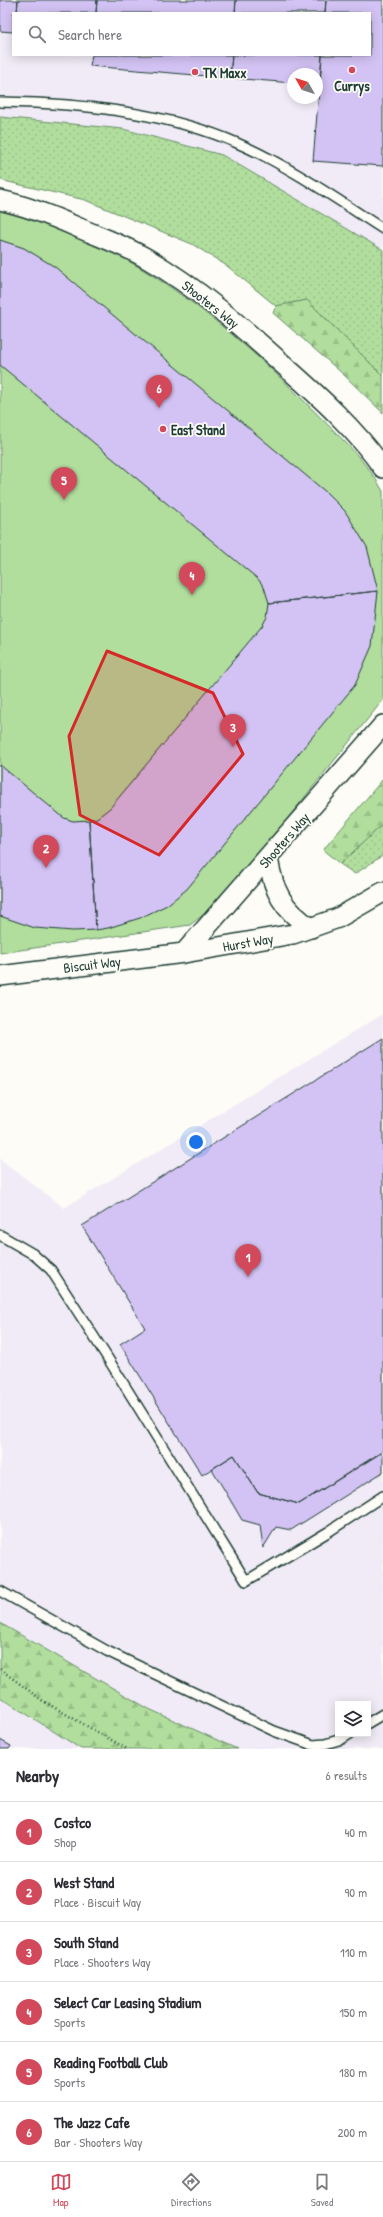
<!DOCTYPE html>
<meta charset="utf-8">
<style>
:root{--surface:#fff;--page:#f2f2f3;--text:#2b2b33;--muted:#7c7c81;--line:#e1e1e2;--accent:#d1495b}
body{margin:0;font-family:"Patrick Hand",sans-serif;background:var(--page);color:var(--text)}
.controls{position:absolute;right:12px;bottom:12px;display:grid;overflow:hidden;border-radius:0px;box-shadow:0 2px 10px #0003}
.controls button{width:36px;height:36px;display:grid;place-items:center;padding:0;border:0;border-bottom:1px solid var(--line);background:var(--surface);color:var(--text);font:20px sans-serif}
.compass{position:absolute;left:287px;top:68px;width:36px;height:36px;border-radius:50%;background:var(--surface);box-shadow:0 2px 10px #0003;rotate:309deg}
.you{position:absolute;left:196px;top:1142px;width:14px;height:14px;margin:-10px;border:3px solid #fff;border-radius:50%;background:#1a73e8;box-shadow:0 0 0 6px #1a73e833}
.badge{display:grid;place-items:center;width:26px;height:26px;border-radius:50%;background:var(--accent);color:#fff;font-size:13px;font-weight:700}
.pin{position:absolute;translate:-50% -33px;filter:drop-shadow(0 1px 2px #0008)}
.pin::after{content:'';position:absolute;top:21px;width:14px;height:12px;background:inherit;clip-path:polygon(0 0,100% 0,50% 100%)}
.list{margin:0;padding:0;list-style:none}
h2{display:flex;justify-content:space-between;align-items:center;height:52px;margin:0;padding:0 16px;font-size:17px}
h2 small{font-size:13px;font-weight:400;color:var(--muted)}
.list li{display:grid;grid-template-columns:26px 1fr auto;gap:12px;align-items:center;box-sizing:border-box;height:60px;padding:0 16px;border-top:1px solid var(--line)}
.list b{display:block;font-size:15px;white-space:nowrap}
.list p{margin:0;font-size:13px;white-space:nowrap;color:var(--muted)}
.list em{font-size:13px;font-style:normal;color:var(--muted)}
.icon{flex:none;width:22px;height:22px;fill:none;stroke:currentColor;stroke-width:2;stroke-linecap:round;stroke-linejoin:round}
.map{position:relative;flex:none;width:383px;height:1749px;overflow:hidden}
.search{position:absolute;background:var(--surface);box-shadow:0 2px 10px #0003;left:12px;right:12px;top:12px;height:44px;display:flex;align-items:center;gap:10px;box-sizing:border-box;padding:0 14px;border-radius:0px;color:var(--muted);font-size:15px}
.sheet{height:412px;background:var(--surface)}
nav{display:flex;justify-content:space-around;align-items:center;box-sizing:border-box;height:56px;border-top:1px solid var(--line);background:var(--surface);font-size:11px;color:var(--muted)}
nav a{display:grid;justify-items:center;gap:2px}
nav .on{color:var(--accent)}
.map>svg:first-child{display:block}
.built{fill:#f0ebf6;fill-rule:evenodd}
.grass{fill:url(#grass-dots);stroke:#688e68}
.forest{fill:url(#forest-firs);stroke:#688e68}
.pitch{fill:#b1de9d;stroke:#688e68}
.building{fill:#d3c3f4;stroke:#1f3d34}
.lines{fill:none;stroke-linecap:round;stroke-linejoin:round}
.service-casing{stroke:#1f3d34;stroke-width:12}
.minor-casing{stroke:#1f3d34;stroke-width:22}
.path{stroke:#1f3d34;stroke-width:2.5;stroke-dasharray:1 3;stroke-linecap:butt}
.service{stroke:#fdfcf7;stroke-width:9}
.minor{stroke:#fdfcf7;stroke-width:19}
.marked{fill:#d62828;fill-opacity:0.2;stroke:#d62828;stroke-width:3;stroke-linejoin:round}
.poi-dot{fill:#d1495b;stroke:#fdfcf7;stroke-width:1.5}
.labels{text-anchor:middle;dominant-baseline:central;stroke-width:3.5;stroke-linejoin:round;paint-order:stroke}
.poi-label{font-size:14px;font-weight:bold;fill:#1f3d34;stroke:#fdfcf7;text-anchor:start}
.street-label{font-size:14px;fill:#1f3d34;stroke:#fdfcf7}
</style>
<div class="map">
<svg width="383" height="1749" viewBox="0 0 383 1749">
<defs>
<pattern id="grass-dots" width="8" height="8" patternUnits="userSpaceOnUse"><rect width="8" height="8" fill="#b1de9d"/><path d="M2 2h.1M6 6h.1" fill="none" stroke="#98bf88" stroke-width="1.8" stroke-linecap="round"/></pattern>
<pattern id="forest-firs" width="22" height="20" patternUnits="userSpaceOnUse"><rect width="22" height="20" fill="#b1de9d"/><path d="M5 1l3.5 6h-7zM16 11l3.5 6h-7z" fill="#98bf88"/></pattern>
</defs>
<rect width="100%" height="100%" fill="#fdfcf7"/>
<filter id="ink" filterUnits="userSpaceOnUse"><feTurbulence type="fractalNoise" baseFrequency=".025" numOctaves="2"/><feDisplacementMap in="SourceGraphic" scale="8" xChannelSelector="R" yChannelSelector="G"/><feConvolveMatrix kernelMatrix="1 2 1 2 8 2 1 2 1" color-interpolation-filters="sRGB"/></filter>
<g filter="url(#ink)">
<path class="built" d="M0,0H383V250L222,155L123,129L0,117ZM13,13H370V55H13ZM293,74H317V98H293Z
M383,1014V1749H0V1159L64,1208ZM338,1704H368V1734H338Z"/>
<path class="grass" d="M0,117L123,129L222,155L383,250V376L307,300L276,306L227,266L192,244L85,200L0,180Z
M383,824V855L355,874L340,864Z"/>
<path class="forest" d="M307,300L383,376V413L343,374L273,313L276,306Z
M383,779V824L340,864L323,850Z
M0,1623L149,1709L237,1749H81L0,1697Z"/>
<path class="pitch" d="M0,211C24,218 49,224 72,233C163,271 243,339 312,409C337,434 366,460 383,491V700L221,901L190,925L0,953Z"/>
<path class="building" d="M0,0H18L17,13H13V32L0,31Z
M18,0H97L96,13H17Z
M97,0H236L235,13H96Z
M236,0H326L325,13H235Z
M326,0H383V166L313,161L322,55H370V13H325Z
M92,55H232L230,78L90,66Z
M232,55H322L320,85H317V74H293V83L230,78Z
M0,240L24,248L55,267L327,493L345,511L367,547L378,591L269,603L264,587L258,579L0,365Z
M378,591L372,646L355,685L187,889L167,905L140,918L108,928L96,930L89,820L97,818L110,808L262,626L267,617L269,603Z
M0,765L64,818L73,821L89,820L96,930L73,931L35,928L0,916Z
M383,1038V1451L299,1504L258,1493L234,1455L202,1475L120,1344L145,1328L82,1226Z
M381,1453L383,1456V1472L291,1530L276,1527L263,1548L260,1525L242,1520L212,1469L234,1455L258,1493L299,1504Z
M0,1740L11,1746L9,1749H0Z"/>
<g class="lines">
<g class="service-casing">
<path id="service" d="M0,102C77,103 166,112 237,143C288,165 336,199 383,229
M0,1235L33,1254L51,1270L107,1357L246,1581L328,1532L383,1496
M0,1591L107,1651L274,1731L313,1745L325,1744L342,1739L350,1734
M368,1723L383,1714"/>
</g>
<g class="minor-casing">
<path id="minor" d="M0,200C27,206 52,216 77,227C100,237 124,245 146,258C198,288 243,328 287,368C321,398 356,430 383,468
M268,858C273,891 283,910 311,928
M184,953L383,725
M0,976L184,953L293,934L338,918L383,892"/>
</g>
<path class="path" d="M0,1669L43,1701L127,1749"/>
<use href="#service" class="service"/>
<use href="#minor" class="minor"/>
</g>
</g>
<path class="marked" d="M107,651L213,693L243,754L159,855L80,815L69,736Z"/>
<g class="poi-dot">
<circle cx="352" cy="70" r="4"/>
<circle cx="195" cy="72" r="4"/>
<circle cx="163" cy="429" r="4"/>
</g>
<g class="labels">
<g class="poi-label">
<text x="203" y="72">TK Maxx</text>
<text x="352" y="85" text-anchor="middle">Currys</text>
<text x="171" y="429">East Stand</text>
</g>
<g class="street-label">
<text transform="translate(211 304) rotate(38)">Shooters Way</text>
<text transform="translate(284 840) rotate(-49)">Shooters Way</text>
<text transform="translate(248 942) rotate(-10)">Hurst Way</text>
<text transform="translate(92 964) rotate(-7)">Biscuit Way</text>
</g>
</g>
</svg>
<div class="controls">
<button><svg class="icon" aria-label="layers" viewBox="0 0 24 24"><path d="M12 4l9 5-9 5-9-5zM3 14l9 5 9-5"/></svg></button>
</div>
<svg class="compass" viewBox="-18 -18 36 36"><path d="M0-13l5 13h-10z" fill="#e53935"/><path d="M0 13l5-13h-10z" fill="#7c7c81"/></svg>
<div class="you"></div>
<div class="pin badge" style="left:248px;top:1277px">1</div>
<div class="pin badge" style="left:46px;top:868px">2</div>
<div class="pin badge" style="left:233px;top:747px">3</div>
<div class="pin badge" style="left:192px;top:595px">4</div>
<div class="pin badge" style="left:64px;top:500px">5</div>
<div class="pin badge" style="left:159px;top:408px">6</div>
<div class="search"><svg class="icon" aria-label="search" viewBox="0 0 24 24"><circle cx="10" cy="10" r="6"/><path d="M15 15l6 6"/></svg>Search here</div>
</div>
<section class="sheet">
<h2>Nearby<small>6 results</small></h2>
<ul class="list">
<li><span class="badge">1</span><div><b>Costco</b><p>Shop</p></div><em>40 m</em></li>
<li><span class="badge">2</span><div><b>West Stand</b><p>Place · Biscuit Way</p></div><em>90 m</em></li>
<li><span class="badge">3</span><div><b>South Stand</b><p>Place · Shooters Way</p></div><em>110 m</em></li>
<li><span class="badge">4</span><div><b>Select Car Leasing Stadium</b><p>Sports</p></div><em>150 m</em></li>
<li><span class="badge">5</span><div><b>Reading Football Club</b><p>Sports</p></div><em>180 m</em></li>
<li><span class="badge">6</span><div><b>The Jazz Cafe</b><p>Bar · Shooters Way</p></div><em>200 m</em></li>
</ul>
</section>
<nav>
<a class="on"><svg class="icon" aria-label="map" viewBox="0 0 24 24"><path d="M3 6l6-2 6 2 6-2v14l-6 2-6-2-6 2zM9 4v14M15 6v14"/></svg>Map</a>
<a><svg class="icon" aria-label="directions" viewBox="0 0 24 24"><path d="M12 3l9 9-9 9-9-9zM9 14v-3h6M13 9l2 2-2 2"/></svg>Directions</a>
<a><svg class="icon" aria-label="saved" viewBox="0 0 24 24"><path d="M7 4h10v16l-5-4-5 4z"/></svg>Saved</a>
</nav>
